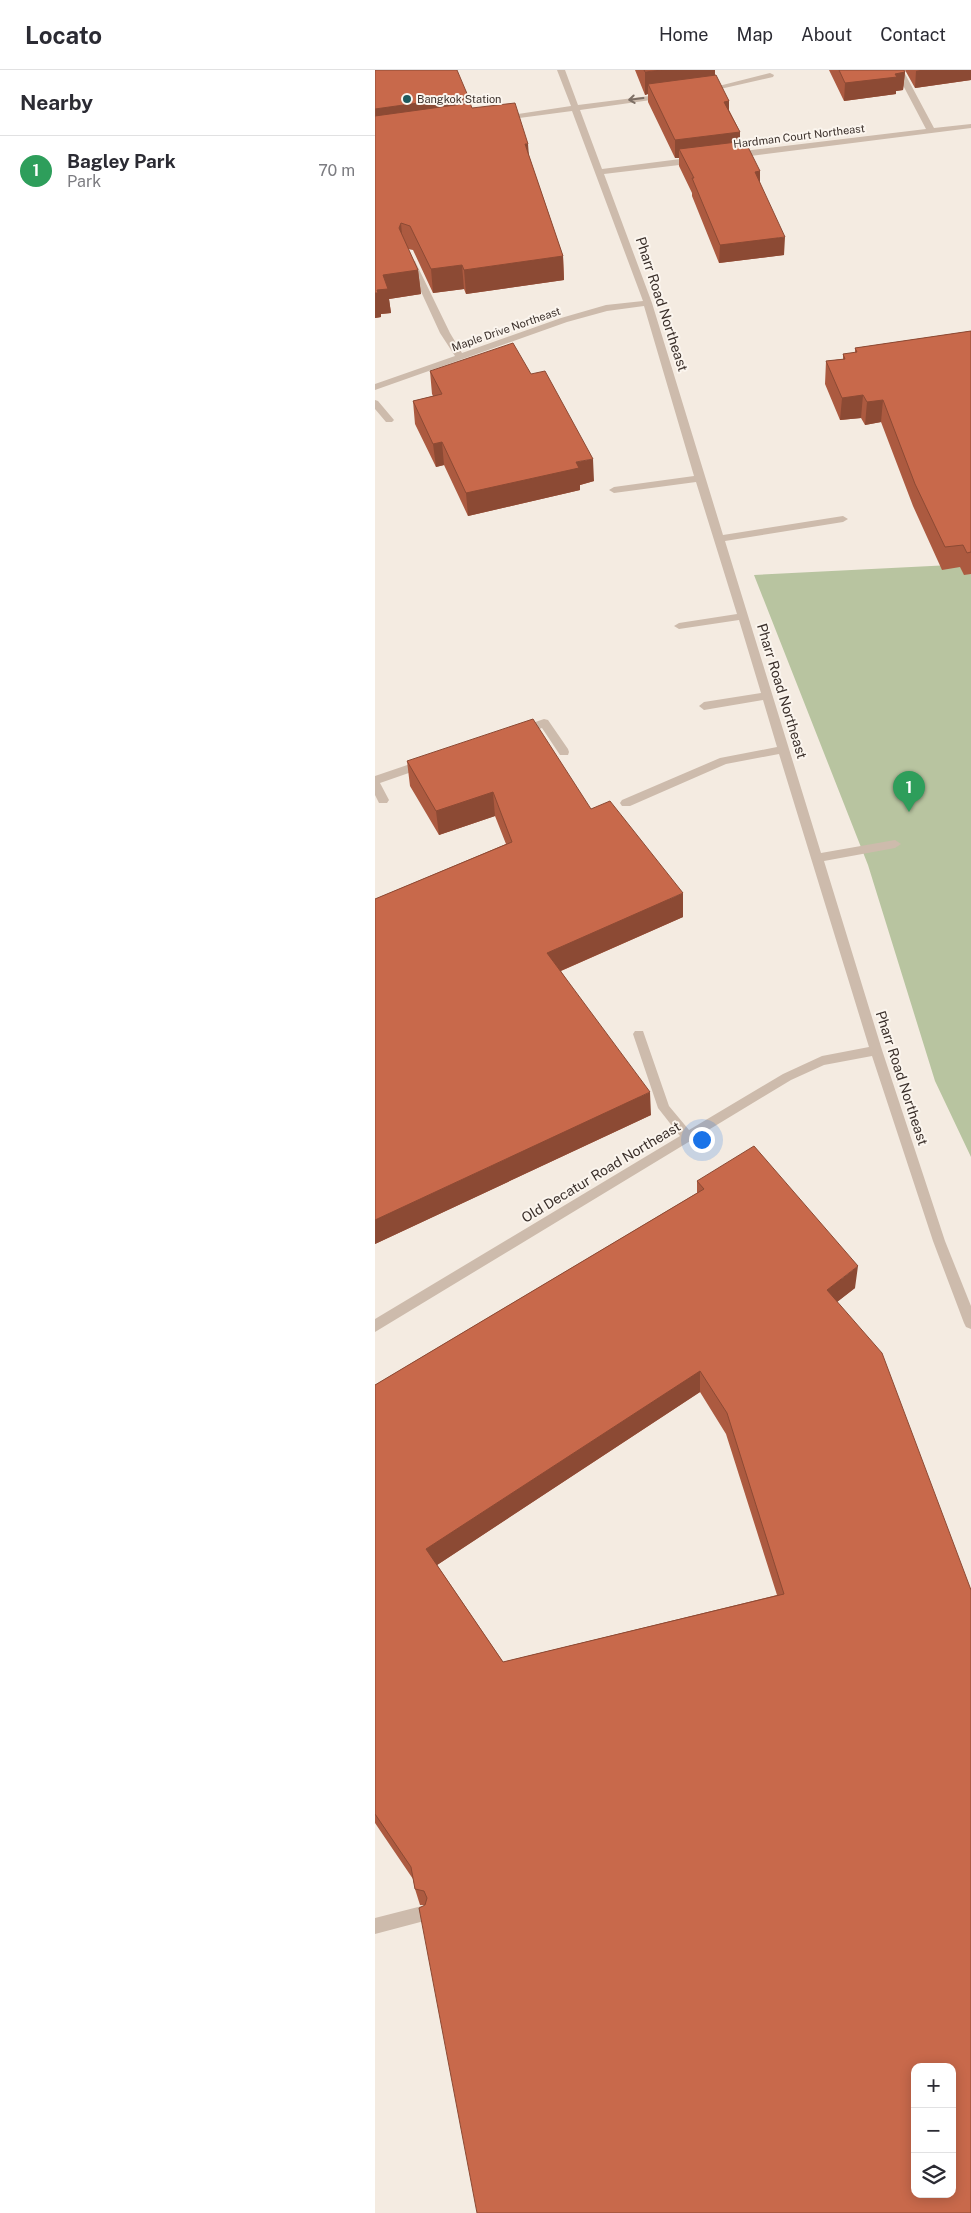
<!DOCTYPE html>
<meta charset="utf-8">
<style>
:root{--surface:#fff;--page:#f2f2f3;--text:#2b2b33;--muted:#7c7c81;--line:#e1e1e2;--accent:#1f5a5e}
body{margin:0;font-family:"Public Sans",sans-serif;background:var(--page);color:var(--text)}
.controls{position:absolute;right:15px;bottom:15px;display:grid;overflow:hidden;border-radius:10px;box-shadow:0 2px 12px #0003}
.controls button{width:45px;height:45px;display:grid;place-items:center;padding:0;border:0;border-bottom:1px solid var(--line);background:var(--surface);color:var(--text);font:25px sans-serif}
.you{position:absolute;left:326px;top:1069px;width:18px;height:18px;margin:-12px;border:4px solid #fff;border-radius:50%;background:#1a73e8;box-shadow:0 0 0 8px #1a73e833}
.badge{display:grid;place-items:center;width:32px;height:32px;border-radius:50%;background:var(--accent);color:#fff;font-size:16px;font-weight:700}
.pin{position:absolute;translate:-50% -41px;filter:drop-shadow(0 1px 2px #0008)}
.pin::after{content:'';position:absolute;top:26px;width:18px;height:15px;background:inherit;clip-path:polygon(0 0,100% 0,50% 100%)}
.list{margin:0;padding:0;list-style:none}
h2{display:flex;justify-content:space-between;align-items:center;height:65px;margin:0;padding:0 20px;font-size:21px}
h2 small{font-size:16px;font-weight:400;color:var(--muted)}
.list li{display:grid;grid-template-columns:32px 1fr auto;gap:15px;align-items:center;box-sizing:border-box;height:70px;padding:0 20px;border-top:1px solid var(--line)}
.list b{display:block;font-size:19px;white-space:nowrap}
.list p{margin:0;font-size:16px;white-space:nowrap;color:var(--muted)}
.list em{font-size:16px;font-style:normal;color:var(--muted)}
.icon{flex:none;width:28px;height:28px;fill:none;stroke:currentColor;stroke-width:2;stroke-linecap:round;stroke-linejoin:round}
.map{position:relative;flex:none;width:596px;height:2143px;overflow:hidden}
header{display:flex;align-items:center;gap:30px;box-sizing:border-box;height:70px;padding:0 25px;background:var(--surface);border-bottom:1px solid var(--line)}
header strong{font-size:24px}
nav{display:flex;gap:28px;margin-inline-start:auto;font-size:18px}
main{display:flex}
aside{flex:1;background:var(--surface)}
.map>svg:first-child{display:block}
.green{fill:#b8c4a0}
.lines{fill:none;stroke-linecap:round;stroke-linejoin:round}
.minor{fill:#cdbbac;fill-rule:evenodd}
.wall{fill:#ac5a40;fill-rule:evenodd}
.shaded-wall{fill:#8c4a34}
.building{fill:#c8694b;stroke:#8c4a34;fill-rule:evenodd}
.oneway{stroke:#7d6f65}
.poi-dot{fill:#1f5a5e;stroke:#fbf5ee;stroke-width:2}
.labels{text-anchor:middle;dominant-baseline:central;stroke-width:4;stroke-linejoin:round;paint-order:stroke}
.far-poi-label{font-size:11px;fill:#3b302b;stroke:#fbf5ee;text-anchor:start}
.far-street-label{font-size:11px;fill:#3b302b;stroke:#fbf5ee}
.street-label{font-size:14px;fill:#3b302b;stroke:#fbf5ee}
</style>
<header>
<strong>Locato</strong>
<nav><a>Home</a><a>Map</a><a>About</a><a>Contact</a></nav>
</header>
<main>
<aside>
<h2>Nearby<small></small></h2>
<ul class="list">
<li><span class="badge" style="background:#2e9e5b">1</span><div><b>Bagley Park</b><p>Park</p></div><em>70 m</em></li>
</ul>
</aside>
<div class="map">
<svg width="596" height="2143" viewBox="0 0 596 2143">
<rect width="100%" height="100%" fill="#f4ebe1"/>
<path class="green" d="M596,494V1087L560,1011L493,795L379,505Z"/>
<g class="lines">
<path class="minor" d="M182,0H190L203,35L290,24L294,26L290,28L205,40L227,99L321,87L325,90L321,93L229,104L277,233L348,465L468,446L473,449L468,452L350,471L446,783L520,770L526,774L520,778L449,791L507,980L570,1171L596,1236V1259L591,1257L589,1253L558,1171L497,986L449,995L416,1010L0,1262V1249L305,1066L283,1038L258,964L260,961H268L294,1036L314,1060L408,1004L447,986L494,977L404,684L351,694L255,736H247L245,733L247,730L345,688L402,677L388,630L329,640L324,636L329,632L386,623L364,550L304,559L299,556L304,553L362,544L321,412L239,423L234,420L239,417L319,406L269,236L232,241L192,252L0,320V314L80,286L65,263L32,191L33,189L40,191L75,263L87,283L186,248L231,235L268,231L197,41L129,50L125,48L129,46L196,36Z
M520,0H528L559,58L596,54V58L360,88L356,85L360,82L551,59Z
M395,3L399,5L398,7L332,22L328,20Z
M0,330L3,331L19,350L17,352H11L0,339Z
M169,649L173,650L193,679L194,682L193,685H185L167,658L147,665L142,661L143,658Z
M47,690L52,694L51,697L5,713L14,730L12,733H4L0,725V706Z
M47,1836L53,1838L55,1844L53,1850L0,1864V1848Z"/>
</g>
<path class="wall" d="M0,0L93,34L97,38L154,86L188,186L189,210L91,224L89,219L58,223L38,180L33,179L43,200L46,224L14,229L16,243L6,244V247L0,248Z
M260,0H340V5L354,31V40L365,62V71L385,101V113L409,185L344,193L317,126V123L304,96V88H300L273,32V24L270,25Z
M454,0H529L530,2L528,20L521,21V24L469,31Z
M530,0H596V10L540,18Z
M596,261V504L589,505L585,497L567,500L538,436L506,352L490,355L486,348L465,350L450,314L451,291L468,289V284L480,283V278Z
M55,301L219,411L205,415V420L93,446L69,395L61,397L40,354L38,331L58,326L57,324Z
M32,691L216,739L308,847L186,901L276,1045L0,1174V829L131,774L120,746L64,765L35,716Z
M322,1111L480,1218L462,1232L596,1520L50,1835H45L40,1819L38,1809L0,1753V1315L322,1123ZM325,1322L351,1364L402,1525L128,1592L62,1495Z"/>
<path class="shaded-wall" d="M287,0H340V9L273,14V24L270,25V2Z
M545,0H596V10L540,18L541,1Z
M530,2L528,20L521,21V24L469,31L470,13Z
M93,26L95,50L0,63V39Z
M354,31V49L349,32Z
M365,62V80L304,79V88H300V70Z
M150,74H153L155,98Z
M385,101V119L380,102Z
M26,153L28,177L24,158Z
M410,167L409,185L344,193L345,175Z
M188,186L189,210L91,224L89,200Z
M87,195L89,219L58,223L56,199Z
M43,200L46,224L14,229L16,243L6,244V247L0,248V223L2,220L8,205Z
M488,325L486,348L465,350L467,328Z
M508,330L506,352L490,355L492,332Z
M67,372L69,395L61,397L58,374Z
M218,389L219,411L205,415V420L93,446L91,423L201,392Z
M118,722L120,746L64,765L61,741Z
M308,823V847L174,906L172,883Z
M275,1022L276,1045L0,1174V1150Z
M483,1196L480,1218L449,1242L452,1220Z
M325,1301V1322L56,1499L51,1479Z"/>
<path class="building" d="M0,0H82L93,26L0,39Z
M269,0H287L270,2Z
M464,0H529L530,2L520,4L522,7L470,13Z
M341,5L354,31L349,32L365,62L300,70L273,14Z
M95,33L97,38L140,33L153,74H150L188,186L89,200L87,195L56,199L35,156L26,153L24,158L43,200L8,205L13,219L2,220L3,223H0V46Z
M370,71L385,101L380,102L410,167L345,175L317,108H319L304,79Z
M596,261V482L592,483L588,475L570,477L540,414L508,330L492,332L488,325L467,328L451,291L470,289L468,284L482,282L480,278Z
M138,273L156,304L170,301L218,389L201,392L204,398L91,423L67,372L58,374L38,331L67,324L55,301Z
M158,649L216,739L235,731L308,823L172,883L275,1022L0,1150V829L137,772L118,722L61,741L32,691Z
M379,1076L483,1196L452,1220L507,1283L596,1520V2143H102L44,1838L50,1835L52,1828L49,1821L40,1819L36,1797L0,1744V1315L329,1119L322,1111ZM325,1301L352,1343L409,1524L128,1592L51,1479ZM540,1997H577V2124H540Z"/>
<defs><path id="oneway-shaft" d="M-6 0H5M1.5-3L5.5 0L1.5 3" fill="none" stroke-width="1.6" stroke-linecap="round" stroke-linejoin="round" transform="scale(1.25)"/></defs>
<use class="oneway" href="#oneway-shaft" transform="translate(261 29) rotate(173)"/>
<circle class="poi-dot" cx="32" cy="29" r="5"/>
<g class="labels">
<g class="far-poi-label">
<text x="42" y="29">Bangkok Station</text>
</g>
<g class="far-street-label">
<text transform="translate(424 66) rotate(-7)">Hardman Court Northeast</text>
<text transform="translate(131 259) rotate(-19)">Maple Drive Northeast</text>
</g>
<g class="street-label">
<text transform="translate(287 234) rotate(72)">Pharr Road Northeast</text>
<text transform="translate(407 621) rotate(73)">Pharr Road Northeast</text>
<text transform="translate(527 1008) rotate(72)">Pharr Road Northeast</text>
<text transform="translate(226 1102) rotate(-31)">Old Decatur Road Northeast</text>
</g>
</g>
</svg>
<div class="controls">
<button>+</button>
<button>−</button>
<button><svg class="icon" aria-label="layers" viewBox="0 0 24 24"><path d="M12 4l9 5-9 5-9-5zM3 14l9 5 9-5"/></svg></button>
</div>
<div class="you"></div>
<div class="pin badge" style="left:534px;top:742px;background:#2e9e5b">1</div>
</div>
</main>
